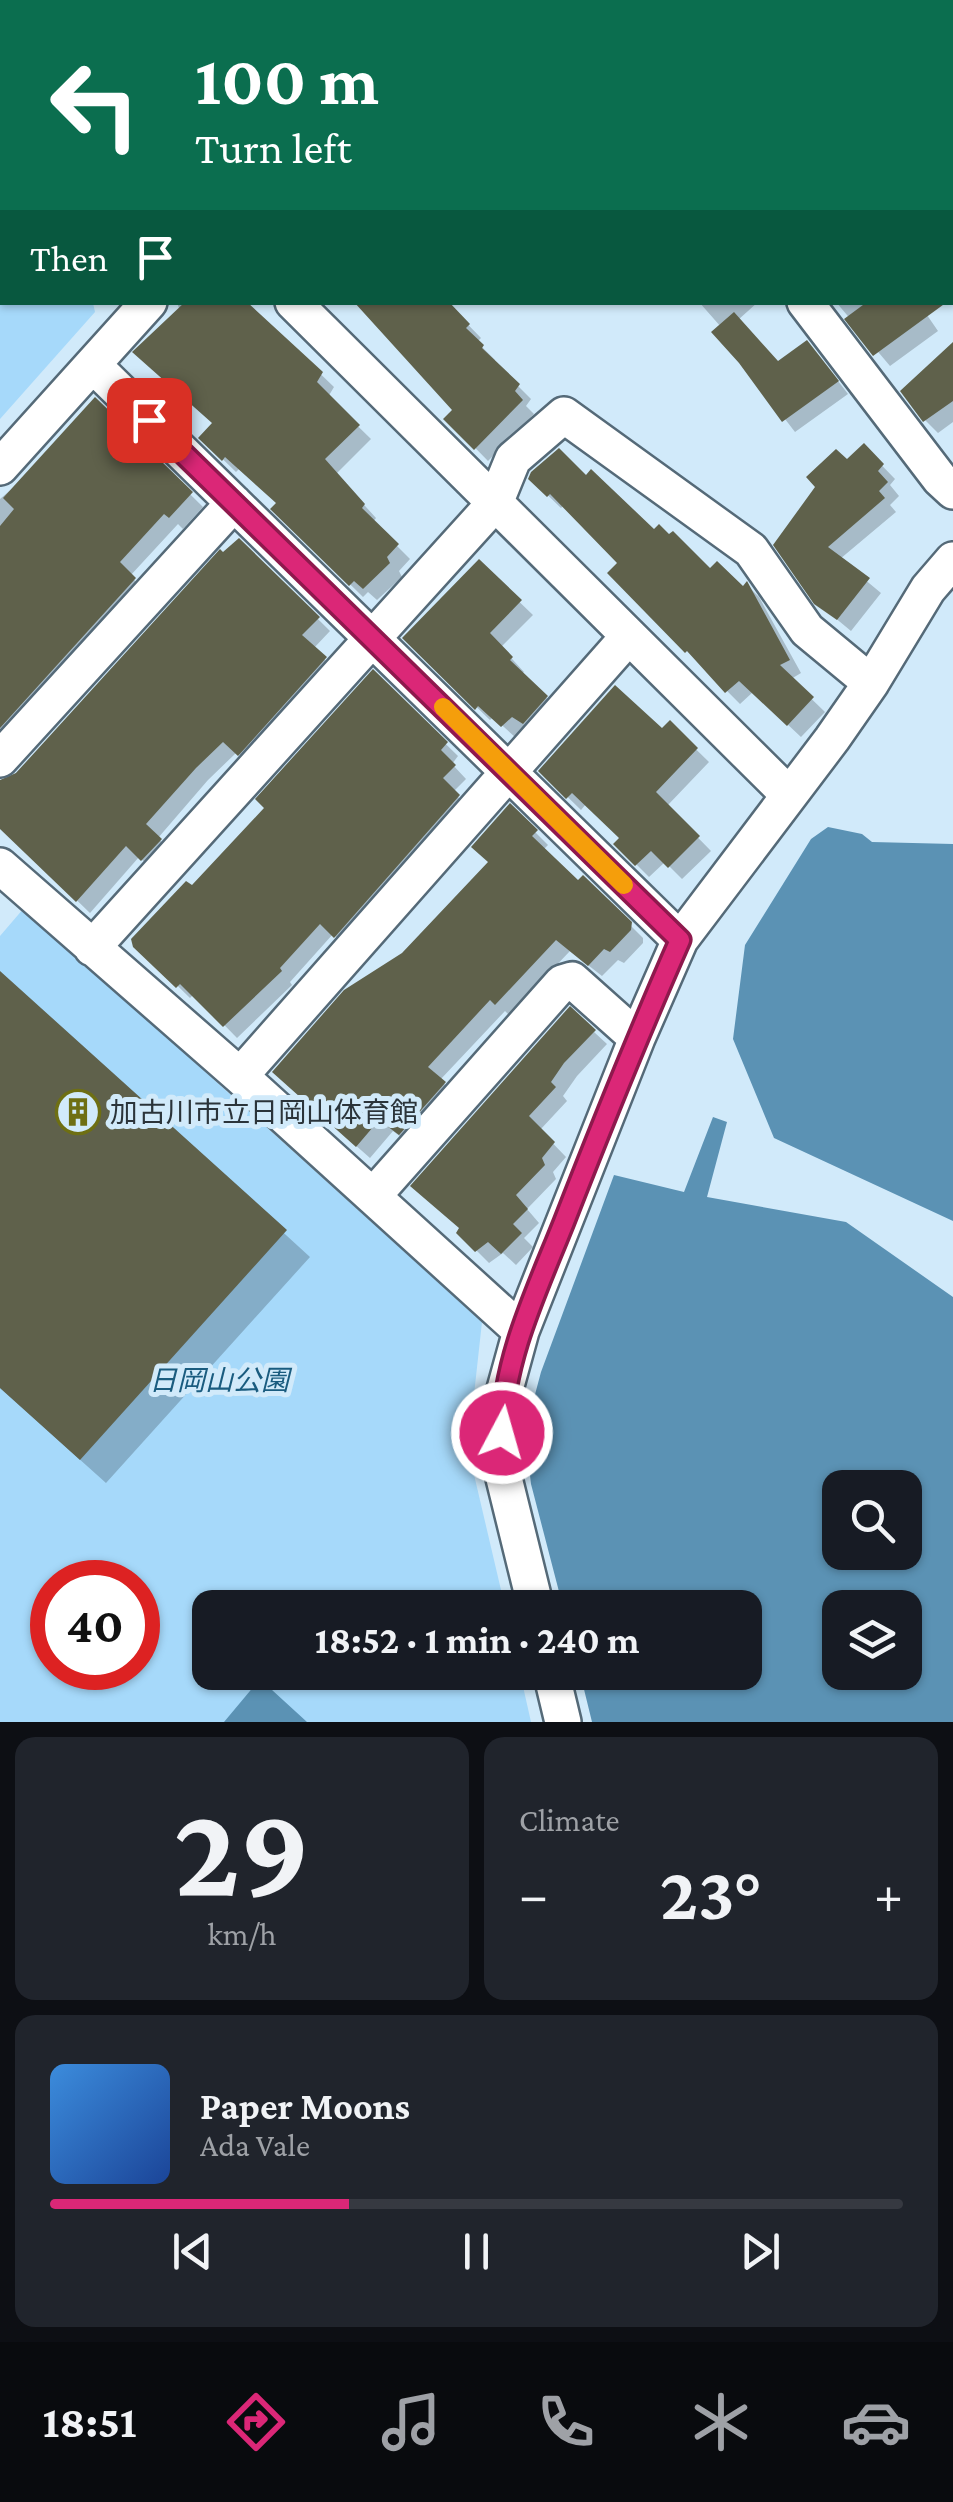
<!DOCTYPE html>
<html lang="en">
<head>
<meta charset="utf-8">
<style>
	:root { --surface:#171b24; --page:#20242c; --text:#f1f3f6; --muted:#9ea1a6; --line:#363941; --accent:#db2777 }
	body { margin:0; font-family:"Crimson Pro","Noto Sans JP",serif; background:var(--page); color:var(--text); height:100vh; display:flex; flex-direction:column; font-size:38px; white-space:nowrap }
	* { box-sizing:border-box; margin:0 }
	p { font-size:32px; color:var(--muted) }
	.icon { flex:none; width:55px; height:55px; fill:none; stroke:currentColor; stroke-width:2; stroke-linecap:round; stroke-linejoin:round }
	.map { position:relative; height:1722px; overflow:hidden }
	.sheet { display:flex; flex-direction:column; gap:15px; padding:15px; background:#0d0f14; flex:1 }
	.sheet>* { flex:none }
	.top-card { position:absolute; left:0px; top:0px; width:955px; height:305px; box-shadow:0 2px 8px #0004; background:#0b6e4f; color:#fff; overflow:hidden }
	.tools { position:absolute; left:822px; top:1470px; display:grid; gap:20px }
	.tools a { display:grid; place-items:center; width:100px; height:100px; border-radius:20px; background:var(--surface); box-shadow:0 2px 8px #0004; font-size:50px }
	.speed { position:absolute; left:30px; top:1560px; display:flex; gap:20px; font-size:50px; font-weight:700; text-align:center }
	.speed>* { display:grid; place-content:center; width:130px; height:130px; border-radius:50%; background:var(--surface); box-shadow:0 2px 8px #0004; line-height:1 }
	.speed .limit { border:15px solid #d22; background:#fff; color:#111 }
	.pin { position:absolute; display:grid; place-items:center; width:85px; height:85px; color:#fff; margin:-42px; border-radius:20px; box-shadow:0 5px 15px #0006 }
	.me { position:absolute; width:110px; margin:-55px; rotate:6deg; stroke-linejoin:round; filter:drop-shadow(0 0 8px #0008) }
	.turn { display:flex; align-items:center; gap:35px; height:210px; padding:0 30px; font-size:45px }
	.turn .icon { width:130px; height:130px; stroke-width:2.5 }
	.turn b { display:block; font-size:70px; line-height:85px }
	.then { display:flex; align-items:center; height:95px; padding:0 30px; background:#0003; gap:20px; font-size:38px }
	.big { font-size:75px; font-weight:700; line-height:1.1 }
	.sheet .card { flex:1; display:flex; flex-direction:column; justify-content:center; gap:15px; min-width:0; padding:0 35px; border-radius:20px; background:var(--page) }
	.sheet .dial { align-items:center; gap:0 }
	.dial b { font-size:130px; line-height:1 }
	.song { display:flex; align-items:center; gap:30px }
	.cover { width:120px; height:120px; border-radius:15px; background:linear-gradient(135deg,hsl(210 70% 55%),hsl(220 70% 35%)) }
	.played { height:10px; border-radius:5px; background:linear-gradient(90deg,var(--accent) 35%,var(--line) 35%) }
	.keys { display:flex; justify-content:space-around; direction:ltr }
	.heat { display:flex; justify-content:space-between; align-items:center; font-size:55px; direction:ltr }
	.sheet .tiles { flex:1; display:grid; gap:15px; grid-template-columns:1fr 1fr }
	.card:last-child { grid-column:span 2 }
	.trip { position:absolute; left:192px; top:1590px; width:570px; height:100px; border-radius:20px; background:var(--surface); box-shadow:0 2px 8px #0004; font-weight:700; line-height:100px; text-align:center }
	.dock { display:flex; height:160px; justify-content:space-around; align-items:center; background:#090b0e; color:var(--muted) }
	.dock .icon { width:70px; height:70px }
	.dock .active { color:var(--accent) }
	.dock b { font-size:45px; color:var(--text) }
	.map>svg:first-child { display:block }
	.green { fill:#a6d9fa; fill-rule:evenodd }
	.water { fill:#5b92b4; fill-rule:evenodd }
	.shadow { fill:#0003 }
	.building { fill:#5f614b }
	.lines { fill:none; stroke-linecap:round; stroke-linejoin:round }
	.minor-casing { stroke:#556a78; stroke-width:40 }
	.path { stroke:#7f909b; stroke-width:6; stroke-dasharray:5 8; stroke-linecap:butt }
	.minor { stroke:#fff; stroke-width:35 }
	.route-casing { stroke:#8e194d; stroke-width:25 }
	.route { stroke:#db2777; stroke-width:18 }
	.slow { stroke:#f59e0b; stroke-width:18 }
	.labels { text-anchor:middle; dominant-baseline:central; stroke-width:10; stroke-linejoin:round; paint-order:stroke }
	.poi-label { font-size:28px; fill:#2b343a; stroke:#d1eafa; text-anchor:start }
	.park-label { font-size:28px; font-style:italic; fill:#1a5c7f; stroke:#d1eafa }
</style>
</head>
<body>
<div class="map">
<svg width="953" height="1722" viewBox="0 0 953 1722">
	<rect width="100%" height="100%" fill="#d1eafa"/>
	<path class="green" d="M0 171 2 302 93 303 95 312 0 419Z
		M24 908 482 1322 468 1449 505 1607 210 1608V1672L520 1673 531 1722H0V936ZM52 1582H138V1668H52Z"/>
	<path class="water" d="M828 827 862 834 872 842 953 844V1221L774 1138 733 1039 745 945 811 839Z
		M713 1117 727 1122 707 1197 846 1222 953 1297V1722H592L580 1673 745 1672V1608L563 1607 531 1484 525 1432 541 1372 614 1175 684 1192ZM840 1488H905V1552H840ZM840 1608H905V1672H840Z
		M260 1679 307 1722H224Z"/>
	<path class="shadow" d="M28 0H141L143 2H30Z
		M177 302H246L334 387 328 397 371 439 336 474 376 518 373 522 410 559 399 571 402 577 377 600 368 592 363 597 274 509 279 504 240 468 236 472 201 438 215 424Z
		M446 302 481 338 477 342 495 360 494 362 531 399 526 406 534 414 488 461 447 419 456 410Z
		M699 302H758L738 320 778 364 818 355 848 394 795 432 741 362 721 327Z
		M836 302H918L938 331 890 366Z
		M953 354V422L938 433 925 420Z
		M95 400 203 507 183 529 178 524 130 576 147 592 0 753V499L21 481Z
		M864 447 895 479 890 485 899 496 890 505 896 512 840 559 881 593 851 631 816 602 776 545 846 462Z
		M586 478 710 572 743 590 747 585 759 597 801 673 791 679 825 712 801 737 753 692 740 704 610 573 621 563 564 505 561 508 531 479Z
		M239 541 330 631 313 649 337 671 251 766 237 752 208 780 158 838 173 853 155 872 139 857 90 913 0 826V782L8 781Z
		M479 563 533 615 501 647 524 672 521 674 559 710 516 738 493 717 490 720 405 638Z
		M373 673 458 756 452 764 466 779 453 792 470 809 347 948 333 934 290 982 292 985 237 1038 194 994 190 998 136 945 267 808Z
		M670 724 709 762 667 806 711 851 682 879 665 862 649 877 616 844 622 838 586 804 581 810 541 771 662 732Z
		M510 807 548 845 543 850 578 883 583 878 643 938V943L624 963 618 960 602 976 570 951 509 1015 505 1011 440 1080 457 1096 413 1146 393 1131 370 1158 287 1085 491 863Z
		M11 984 310 1257 106 1483 0 1388V997Z
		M594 1032 607 1044 577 1076 563 1096 567 1101 540 1130 566 1157 553 1172 556 1179 527 1209 539 1223 524 1238 533 1247 516 1265 503 1253 489 1263 459 1233 462 1229 426 1198Z"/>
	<path class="building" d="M185 302H247L323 372 317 382 360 425 325 459 365 504 362 508 399 544 387 557 390 563 363 589 354 581 349 586 270 509 276 503 225 457 222 461 198 438 212 423 132 352Z
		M354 302H449L470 324 466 328 484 345 482 348 520 384 515 391 523 400 474 450 443 419 452 410Z
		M867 302H947L873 356 844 319Z
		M734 312 778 361 807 340 839 381 782 422 739 363 711 332Z
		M953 342V401L923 422 900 391Z
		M95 397 193 492 169 518 164 514 120 562 136 578 0 728V526L14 509 3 498Z
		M864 443 884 464 878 471 888 482 879 491 885 498 828 547 870 578 837 620 814 604 773 545 815 487 806 477 836 449 847 459Z
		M559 448 586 475 591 469 654 529 659 524 669 534 673 531 710 568 717 561 743 586 747 581 790 660 780 665 814 697 787 726 739 681 725 693 687 651 685 653 607 573 617 563 550 494 547 497 528 479 531 472Z
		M239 538 320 617 302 635 327 657 238 756 223 742 196 768 146 824 162 839 141 861 126 846 76 902 0 829V780L16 773 220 549 223 552Z
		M479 559 522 600 490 633 513 657 510 660 548 696 523 724 512 717 501 727 478 706 475 710 402 638Z
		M373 669 448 742 441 750 456 765 443 778 460 795 334 938 320 924 280 968 282 971 223 1027 180 984 176 988 133 947 131 939 186 881 192 885 264 808 255 799Z
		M615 685 662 728 670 720 698 748 656 792 700 836 668 868 651 851 635 866 613 844 619 838 572 793 566 799 538 771Z
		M510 803 538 830 532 836 578 880 583 875 632 922 631 930 610 952 604 949 588 966 556 940 495 1005 490 1000 428 1067 446 1082 399 1135 379 1120 356 1147 272 1072 344 990 402 953 488 862 471 847Z
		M0 971 287 1230 80 1460 0 1388Z
		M570 1006 596 1030 564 1063 551 1082 556 1087 529 1116 555 1142 542 1158 545 1165 516 1195 528 1209 513 1224 522 1233 501 1254 488 1242 475 1252 456 1233 459 1228 410 1186Z"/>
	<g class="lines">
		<defs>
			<path id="minor" d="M527 0 529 2
				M0 3 2 6
				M293 302 789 795
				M805 302 940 479 953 491
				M93 365 680 940
				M0 467 149 302
				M0 759 234 503
				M0 866 240 1076 521 1331
				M92 948 495 503 513 459 564 415 751 550 807 630 871 683
				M240 1076 629 636
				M373 1196 562 983 572 980 637 1038
				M536 1608 501 1466 502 1400 521 1331 637 1038 680 940 832 739 871 683 928 589 953 560
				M551 1672 563 1722"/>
		</defs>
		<use href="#minor" class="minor-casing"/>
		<path class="path" d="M844 2 846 0"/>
		<use href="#minor" class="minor"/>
	</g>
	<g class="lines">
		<defs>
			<path id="route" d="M149 420 680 940C639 1033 601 1127 564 1222 537 1290 503 1359 502 1433"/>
		</defs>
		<use href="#route" class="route-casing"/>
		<use href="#route" class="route"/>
		<path class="slow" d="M443 707 624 885"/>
	</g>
	<defs>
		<symbol id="building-ring" viewBox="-11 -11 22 22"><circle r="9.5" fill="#d1eafa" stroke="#6e6f13" stroke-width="1.5"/><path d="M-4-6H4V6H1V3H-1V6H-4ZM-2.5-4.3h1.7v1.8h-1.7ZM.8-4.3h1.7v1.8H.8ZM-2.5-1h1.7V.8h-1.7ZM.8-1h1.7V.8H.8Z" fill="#6e6f13"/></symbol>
	</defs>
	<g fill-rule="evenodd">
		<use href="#building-ring" x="53" y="1087" width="50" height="50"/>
	</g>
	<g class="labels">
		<g class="poi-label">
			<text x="110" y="1112">加古川市立日岡山体育館</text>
		</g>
		<g class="park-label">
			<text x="219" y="1380">日岡山公園</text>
		</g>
	</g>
</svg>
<div class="tools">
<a><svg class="icon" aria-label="search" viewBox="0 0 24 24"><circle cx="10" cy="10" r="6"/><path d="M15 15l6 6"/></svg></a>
<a><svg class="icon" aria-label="layers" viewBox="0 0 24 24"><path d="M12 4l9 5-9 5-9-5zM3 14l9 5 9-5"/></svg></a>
</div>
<div class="speed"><div class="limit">40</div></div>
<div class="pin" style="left:149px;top:420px;background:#d93025"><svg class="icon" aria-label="arrive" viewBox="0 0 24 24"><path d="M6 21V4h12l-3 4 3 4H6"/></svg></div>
<svg class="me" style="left:502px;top:1433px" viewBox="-20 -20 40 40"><circle r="17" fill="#db2777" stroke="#fff" stroke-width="3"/><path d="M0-11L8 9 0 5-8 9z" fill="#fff"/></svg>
<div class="trip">18:52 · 1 min · 240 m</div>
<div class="top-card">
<div class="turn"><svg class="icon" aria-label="left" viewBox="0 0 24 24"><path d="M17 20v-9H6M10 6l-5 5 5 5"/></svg><div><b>100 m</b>Turn left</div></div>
<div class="then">Then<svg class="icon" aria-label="arrive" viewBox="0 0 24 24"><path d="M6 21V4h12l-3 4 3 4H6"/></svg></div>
</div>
</div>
<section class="sheet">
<div class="tiles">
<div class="card dial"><b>29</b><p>km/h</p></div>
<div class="card"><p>Climate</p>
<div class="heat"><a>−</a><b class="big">23°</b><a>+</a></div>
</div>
<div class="card">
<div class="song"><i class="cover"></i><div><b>Paper Moons</b><p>Ada Vale</p></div></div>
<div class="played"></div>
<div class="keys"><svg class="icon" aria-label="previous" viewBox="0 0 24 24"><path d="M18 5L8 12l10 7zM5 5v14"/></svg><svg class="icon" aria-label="pause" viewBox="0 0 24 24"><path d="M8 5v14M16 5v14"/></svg><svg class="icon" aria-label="next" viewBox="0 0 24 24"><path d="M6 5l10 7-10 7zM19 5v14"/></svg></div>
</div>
</div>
</section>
<nav class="dock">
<b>18:51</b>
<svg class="icon active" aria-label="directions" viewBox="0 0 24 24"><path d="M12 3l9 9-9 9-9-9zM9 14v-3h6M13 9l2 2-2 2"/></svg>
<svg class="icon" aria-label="music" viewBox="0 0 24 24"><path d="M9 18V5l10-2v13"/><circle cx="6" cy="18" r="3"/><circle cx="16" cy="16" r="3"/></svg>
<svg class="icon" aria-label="phone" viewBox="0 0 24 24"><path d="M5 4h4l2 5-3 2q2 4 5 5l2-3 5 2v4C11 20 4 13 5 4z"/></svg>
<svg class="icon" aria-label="climate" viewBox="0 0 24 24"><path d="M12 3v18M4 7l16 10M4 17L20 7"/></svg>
<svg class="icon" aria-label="car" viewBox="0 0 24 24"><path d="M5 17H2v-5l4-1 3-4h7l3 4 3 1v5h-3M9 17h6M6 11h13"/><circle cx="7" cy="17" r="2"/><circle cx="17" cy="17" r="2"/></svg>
</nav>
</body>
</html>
